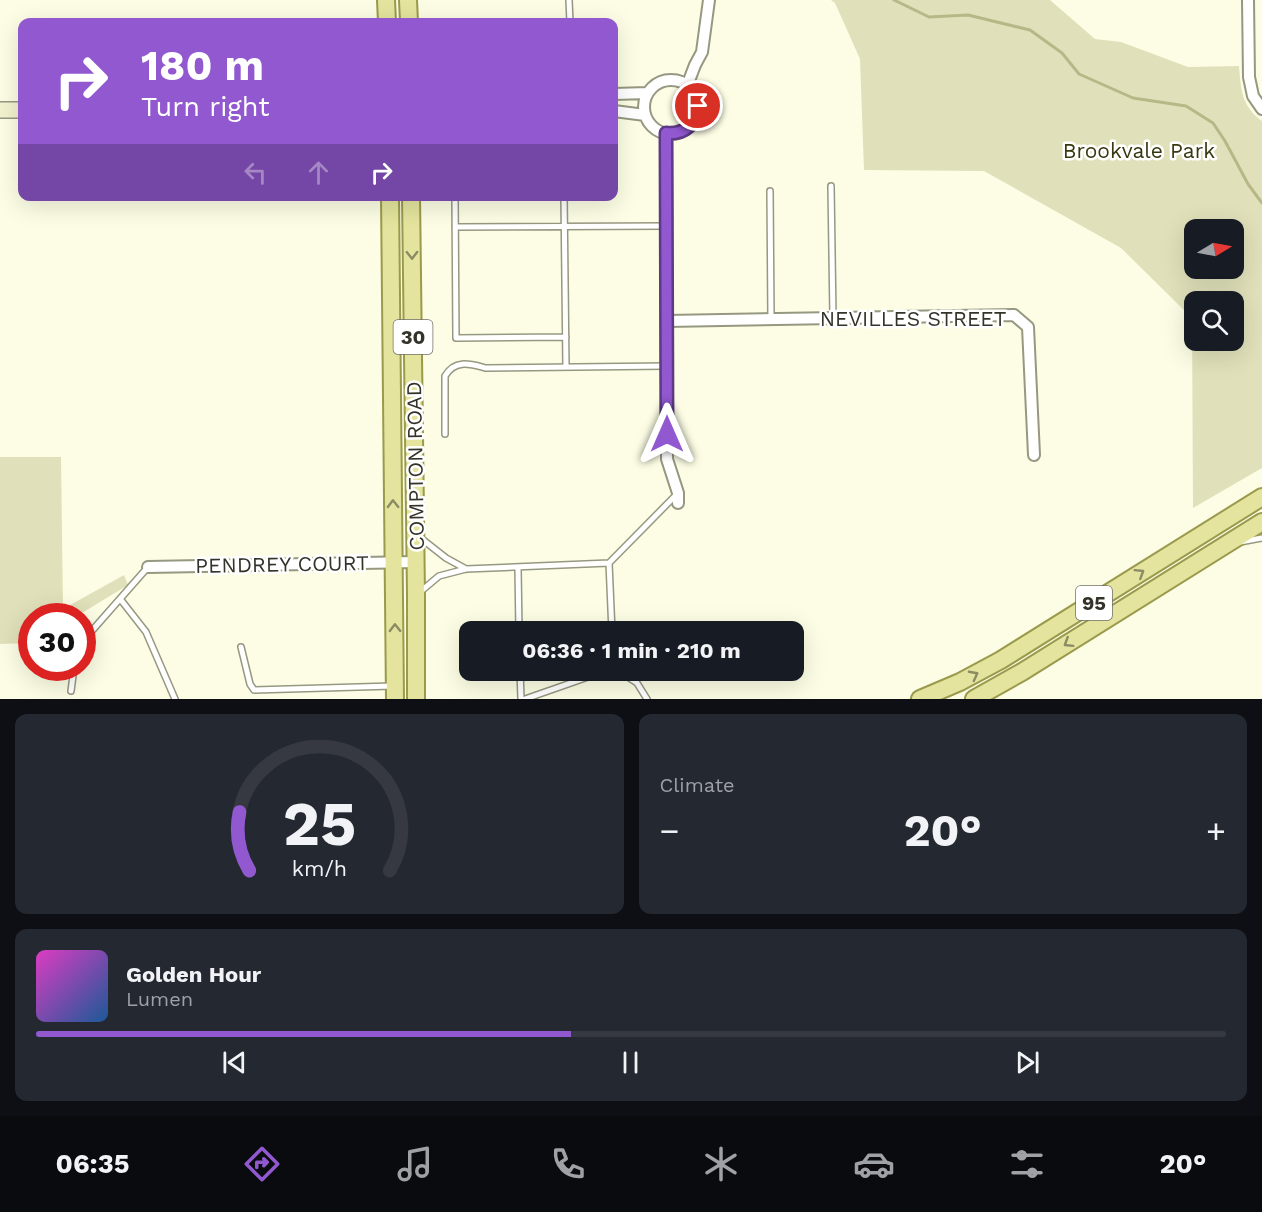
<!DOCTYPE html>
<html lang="en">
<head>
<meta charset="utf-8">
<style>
	:root { --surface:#171b24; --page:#242831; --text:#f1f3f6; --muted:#9ea1a6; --line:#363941; --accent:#9158cf }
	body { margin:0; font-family:"Work Sans",sans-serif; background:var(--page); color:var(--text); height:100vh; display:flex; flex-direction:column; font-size:22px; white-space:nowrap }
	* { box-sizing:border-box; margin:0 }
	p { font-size:20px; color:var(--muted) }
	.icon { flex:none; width:33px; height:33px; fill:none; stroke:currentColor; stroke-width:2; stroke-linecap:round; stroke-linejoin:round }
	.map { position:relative; height:699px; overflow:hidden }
	.sheet { display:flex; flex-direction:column; gap:15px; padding:15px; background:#0d0f14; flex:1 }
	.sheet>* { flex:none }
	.guide { position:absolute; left:18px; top:18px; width:600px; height:183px; border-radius:12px; box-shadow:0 6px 24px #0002; background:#9158cf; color:#fff; overflow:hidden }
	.needle { width:39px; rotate:80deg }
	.tools { position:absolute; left:1184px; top:219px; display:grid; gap:12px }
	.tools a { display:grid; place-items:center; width:60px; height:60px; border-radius:12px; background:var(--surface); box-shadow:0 6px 24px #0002; font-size:30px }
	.speed { position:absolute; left:18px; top:603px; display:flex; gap:12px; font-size:30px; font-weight:700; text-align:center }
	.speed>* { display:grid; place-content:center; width:78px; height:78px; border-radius:50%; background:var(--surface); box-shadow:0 6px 24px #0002; line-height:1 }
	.speed .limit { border:9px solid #d22; background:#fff; color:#111 }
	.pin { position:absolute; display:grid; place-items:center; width:51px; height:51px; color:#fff; margin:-26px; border:3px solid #fff; border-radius:50%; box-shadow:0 2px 6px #0007 }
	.me { position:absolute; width:66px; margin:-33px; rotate:0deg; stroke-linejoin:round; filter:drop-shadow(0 0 4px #0008) }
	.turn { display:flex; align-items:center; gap:21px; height:126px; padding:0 24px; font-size:27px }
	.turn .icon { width:78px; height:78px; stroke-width:2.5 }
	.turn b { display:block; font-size:42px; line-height:51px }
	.lanes { display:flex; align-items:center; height:57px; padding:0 24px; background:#0003; justify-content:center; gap:30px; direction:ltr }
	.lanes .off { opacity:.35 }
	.big { font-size:45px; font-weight:700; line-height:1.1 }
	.sheet .card { flex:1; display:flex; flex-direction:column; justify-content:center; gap:9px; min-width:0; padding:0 21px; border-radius:12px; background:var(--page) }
	.sheet .dial { align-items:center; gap:0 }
	.dial svg { height:156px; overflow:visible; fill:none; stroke:var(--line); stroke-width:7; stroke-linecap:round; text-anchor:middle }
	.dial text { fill:var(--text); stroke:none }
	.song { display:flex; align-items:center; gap:18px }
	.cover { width:72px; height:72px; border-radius:9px; background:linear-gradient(135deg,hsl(310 70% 55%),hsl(210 70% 35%)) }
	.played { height:6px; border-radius:3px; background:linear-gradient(90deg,var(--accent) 45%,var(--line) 45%) }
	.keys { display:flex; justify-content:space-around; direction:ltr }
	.heat { display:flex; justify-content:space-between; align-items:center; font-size:33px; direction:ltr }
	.sheet .tiles { flex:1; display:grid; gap:15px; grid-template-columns:1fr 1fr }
	.card:last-child { grid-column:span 2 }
	.trip { position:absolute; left:459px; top:621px; width:345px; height:60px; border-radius:12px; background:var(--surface); box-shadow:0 6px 24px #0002; font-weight:700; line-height:60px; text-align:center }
	.dock { display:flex; height:96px; justify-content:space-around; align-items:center; background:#090b0e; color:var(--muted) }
	.dock .icon { width:42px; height:42px }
	.dock .current { color:var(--accent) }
	.dock b { font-size:27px; color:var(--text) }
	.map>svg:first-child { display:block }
	.green { fill:#e0e1ba; fill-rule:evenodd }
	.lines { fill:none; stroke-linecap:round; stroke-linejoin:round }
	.stream { stroke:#b7b888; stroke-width:3 }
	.lane-casing { stroke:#979881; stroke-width:8 }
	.street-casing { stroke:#979881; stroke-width:14 }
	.secondary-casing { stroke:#979881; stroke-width:18 }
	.primary-casing { stroke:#9a9a4c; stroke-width:20 }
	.lane { stroke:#fff; stroke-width:5 }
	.street { stroke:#fff; stroke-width:10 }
	.secondary { stroke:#f2f2cf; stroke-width:15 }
	.primary { stroke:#e4e49e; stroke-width:16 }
	.oneway { stroke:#8c8c64 }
	.route-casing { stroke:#5e3987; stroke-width:15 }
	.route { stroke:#9158cf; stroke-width:10 }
	.labels { text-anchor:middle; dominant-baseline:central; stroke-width:5; stroke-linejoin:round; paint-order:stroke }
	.shield { fill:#fff; stroke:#70706a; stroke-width:1.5 }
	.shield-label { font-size:20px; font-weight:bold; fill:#33332a }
	.park-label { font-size:21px; fill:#373710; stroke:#fff }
	.street-label { font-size:21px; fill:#33332a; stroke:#fff }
</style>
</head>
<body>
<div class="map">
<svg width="1262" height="699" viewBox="0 0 1262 699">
	<rect width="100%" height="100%" fill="#fcfde4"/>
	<path class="green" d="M831 0H1050L1095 39 1121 42 1188 67 1239 66C1241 89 1241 106 1262 121V468L1193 508 1192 318 1121 248 984 171 864 170 860 59 835 3ZM1194 230H1233V268H1194ZM1194 302H1233V340H1194Z
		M0 457H61L63 609 124 575 128 585 77 616H32L31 643 0 644Z"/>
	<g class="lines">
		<path class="stream" d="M894 0 929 17 968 15 1030 30 1062 53 1079 74 1133 98 1186 106 1213 123 1225 141 1248 184 1262 203"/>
		<defs>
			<path id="lane" d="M569 0 570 22
				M831 186 833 318
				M770 191 771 319
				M455 196 456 338 566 337
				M564 196 566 367
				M455 227 666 226
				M445 434V376C455 359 470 364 486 368L667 366
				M418 536 446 558 466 569
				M1240 542 1262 538
				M609 563 677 494
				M518 568 519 632
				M420 592 439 576 466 569 609 563 612 632
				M121 600 146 632 175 699
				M82 642 148 567
				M241 647 250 684 254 690 393 686
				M520 670 521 699
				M617 670 637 683 647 699
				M71 691 74 668
				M525 699 608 670"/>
			<path id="street" d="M1248 0 1249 77 1253 96 1262 109
				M644 107a27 27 0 1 1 54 0a27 27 0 1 1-54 0Z
				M687 86 695 65 702 52 709 0
				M614 94 647 93
				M614 111 645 115
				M666 133 667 459 678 493V503
				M667 321 1014 315 1028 327 1034 455
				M148 567 416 562"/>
			<path id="secondary" d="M0 110H22"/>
			<path id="primary" d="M386 0 387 22
				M408 0 409 22
				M390 196 395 699
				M411 196 416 595V699
				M920 699 960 682 1001 660 1262 497
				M974 699 1022 672 1262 522"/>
		</defs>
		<use href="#lane" class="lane-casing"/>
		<use href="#street" class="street-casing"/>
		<use href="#secondary" class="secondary-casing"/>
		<use href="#primary" class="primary-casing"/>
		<use href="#lane" class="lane"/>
		<use href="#street" class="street"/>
		<use href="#secondary" class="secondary"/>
		<use href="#primary" class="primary"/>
	</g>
	<defs><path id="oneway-chevron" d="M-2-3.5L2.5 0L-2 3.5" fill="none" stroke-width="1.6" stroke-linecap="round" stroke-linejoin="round" transform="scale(1.5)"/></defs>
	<g class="oneway">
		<use href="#oneway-chevron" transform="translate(412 255) rotate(89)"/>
		<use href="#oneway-chevron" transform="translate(393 504) rotate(-91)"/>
		<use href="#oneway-chevron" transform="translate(1140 573) rotate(-32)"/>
		<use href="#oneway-chevron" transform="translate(395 628) rotate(-91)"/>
		<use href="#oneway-chevron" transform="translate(1068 643) rotate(148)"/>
		<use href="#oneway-chevron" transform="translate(974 675) rotate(-28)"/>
	</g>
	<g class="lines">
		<defs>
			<path id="route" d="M667 434 666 133C684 135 697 124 698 106"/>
		</defs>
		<use href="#route" class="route-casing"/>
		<use href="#route" class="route"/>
	</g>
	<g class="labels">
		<g class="shield">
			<rect x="393.5" y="320" width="39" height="34" rx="4.5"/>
			<rect x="1076" y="586" width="36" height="34" rx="4.5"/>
		</g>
		<g class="shield-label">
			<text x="413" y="337">30</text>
			<text x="1094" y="603">95</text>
		</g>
		<g class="park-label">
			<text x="1139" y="150">Brookvale Park</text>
		</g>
		<g class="street-label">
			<text x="913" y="318">NEVILLES STREET</text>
			<text transform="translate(415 466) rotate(-91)">COMPTON ROAD</text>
			<text transform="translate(282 564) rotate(-1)">PENDREY COURT</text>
		</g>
	</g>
</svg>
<div class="tools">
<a><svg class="needle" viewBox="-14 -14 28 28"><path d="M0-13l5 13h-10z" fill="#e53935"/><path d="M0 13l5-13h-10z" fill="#9ea1a6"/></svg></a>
<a><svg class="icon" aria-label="search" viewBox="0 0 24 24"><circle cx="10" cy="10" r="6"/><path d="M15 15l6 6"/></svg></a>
</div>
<div class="speed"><div class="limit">30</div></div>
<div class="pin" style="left:698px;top:106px;background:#d93025"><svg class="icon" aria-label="arrive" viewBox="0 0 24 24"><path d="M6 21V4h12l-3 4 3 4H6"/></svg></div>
<svg class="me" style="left:667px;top:434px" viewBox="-20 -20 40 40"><path d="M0-17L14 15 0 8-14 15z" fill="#9158cf" stroke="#fff" stroke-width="4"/></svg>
<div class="trip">06:36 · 1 min · 210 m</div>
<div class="guide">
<div class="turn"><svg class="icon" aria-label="right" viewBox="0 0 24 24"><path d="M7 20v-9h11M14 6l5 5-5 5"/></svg><div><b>180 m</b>Turn right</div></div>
<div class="lanes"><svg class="icon off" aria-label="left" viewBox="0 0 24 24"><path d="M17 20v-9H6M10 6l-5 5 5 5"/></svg><svg class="icon off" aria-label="ahead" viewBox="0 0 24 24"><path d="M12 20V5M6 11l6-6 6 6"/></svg><svg class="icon" aria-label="right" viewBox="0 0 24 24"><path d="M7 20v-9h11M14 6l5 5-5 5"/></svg></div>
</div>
</div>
<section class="sheet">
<div class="tiles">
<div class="card dial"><svg viewBox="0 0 100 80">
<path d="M14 69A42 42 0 1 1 86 69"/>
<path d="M14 69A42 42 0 0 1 9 39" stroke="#9158cf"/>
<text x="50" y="56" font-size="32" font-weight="700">25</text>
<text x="50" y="72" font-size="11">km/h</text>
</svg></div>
<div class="card"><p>Climate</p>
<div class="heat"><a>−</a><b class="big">20°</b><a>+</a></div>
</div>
<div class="card">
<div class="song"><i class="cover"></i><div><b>Golden Hour</b><p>Lumen</p></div></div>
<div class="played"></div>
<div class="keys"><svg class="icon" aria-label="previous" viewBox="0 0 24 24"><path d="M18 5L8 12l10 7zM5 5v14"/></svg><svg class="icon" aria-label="pause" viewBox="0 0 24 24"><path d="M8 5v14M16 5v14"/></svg><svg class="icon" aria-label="next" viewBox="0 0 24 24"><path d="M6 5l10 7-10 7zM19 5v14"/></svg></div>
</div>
</div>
</section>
<nav class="dock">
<b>06:35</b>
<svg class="icon current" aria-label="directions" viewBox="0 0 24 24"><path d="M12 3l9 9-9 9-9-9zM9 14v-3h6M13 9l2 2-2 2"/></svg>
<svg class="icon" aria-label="music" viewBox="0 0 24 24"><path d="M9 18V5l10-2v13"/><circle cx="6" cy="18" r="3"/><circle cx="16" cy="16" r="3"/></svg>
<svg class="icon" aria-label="phone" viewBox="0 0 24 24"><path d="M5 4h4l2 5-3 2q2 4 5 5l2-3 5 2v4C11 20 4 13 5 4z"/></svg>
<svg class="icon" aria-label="climate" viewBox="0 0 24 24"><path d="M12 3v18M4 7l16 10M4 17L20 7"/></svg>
<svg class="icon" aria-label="car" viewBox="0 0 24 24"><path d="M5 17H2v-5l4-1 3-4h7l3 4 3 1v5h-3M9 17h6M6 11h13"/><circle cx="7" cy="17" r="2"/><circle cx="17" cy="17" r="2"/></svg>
<svg class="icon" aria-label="filters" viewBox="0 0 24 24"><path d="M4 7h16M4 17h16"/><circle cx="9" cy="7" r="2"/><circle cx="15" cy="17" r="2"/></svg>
<b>20°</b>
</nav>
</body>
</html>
